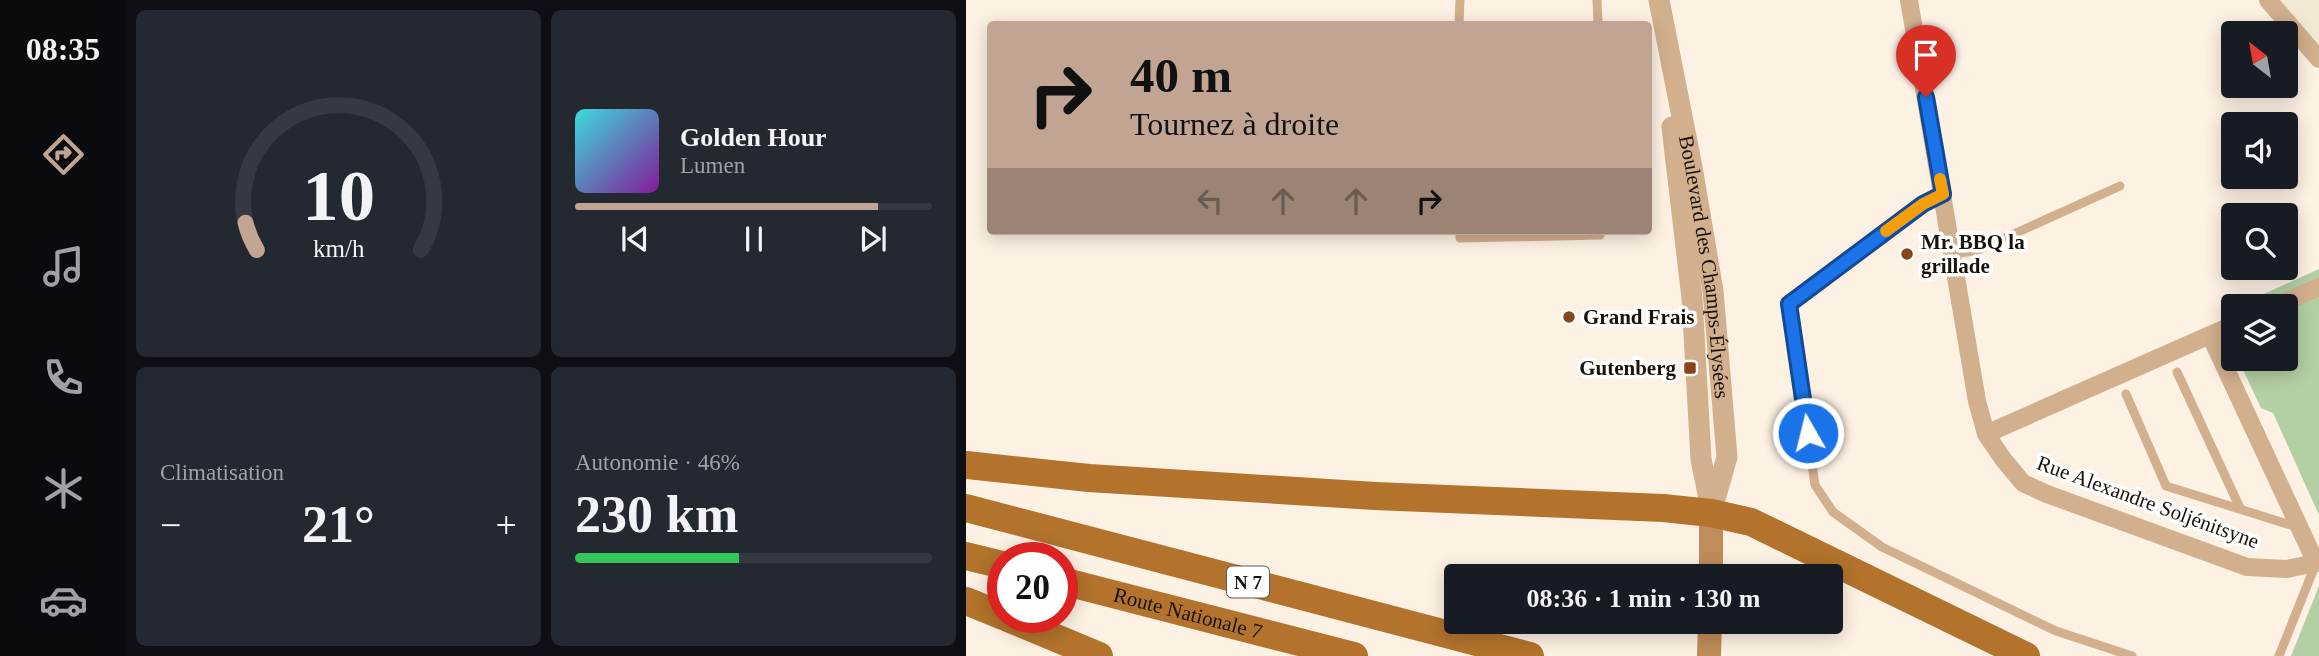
<!DOCTYPE html>
<html lang="fr">
<head>
<meta charset="utf-8">
<style>
	:root { --surface:#171b24; --page:#242831; --text:#f1f3f6; --muted:#9ea1a6; --line:#363941; --accent:#c2a493 }
	body { margin:0; font-family:Georgia,serif; background:var(--page); color:var(--text); height:100vh; display:flex; flex-direction:column; font-size:26px; white-space:nowrap }
	* { box-sizing:border-box; margin:0 }
	p { font-size:23px; color:var(--muted) }
	.icon { flex:none; width:38px; height:38px; fill:none; stroke:currentColor; stroke-width:2; stroke-linecap:round; stroke-linejoin:round }
	.map { position:relative; flex:1; overflow:hidden }
	.sheet { display:flex; flex-direction:column; gap:10px; padding:10px; background:#0d0f14; width:840px }
	.sheet>* { flex:none }
	.top-card { position:absolute; left:21px; top:21px; width:665px; height:214px; border-radius:7px; box-shadow:0 4px 18px #0003; background:#c2a493; color:#111; overflow:hidden }
	.needle { width:46px; rotate:329deg }
	.controls { position:absolute; left:1255px; top:21px; display:grid; gap:14px }
	.controls a { display:grid; place-items:center; width:77px; height:77px; border-radius:7px; background:var(--surface); box-shadow:0 4px 18px #0003; font-size:35px }
	.speed { position:absolute; left:21px; top:542px; display:flex; gap:14px; font-size:35px; font-weight:700; text-align:center }
	.speed>* { display:grid; place-content:center; width:91px; height:91px; border-radius:50%; background:var(--surface); box-shadow:0 4px 18px #0003; line-height:1 }
	.speed .limit { border:10px solid #d22; background:#fff; color:#111 }
	.pin { position:absolute; display:grid; place-items:center; width:60px; height:60px; color:#fff; margin:-72px -30px; border-radius:50% 50% 50% 0; rotate:-45deg; box-shadow:0 0 7px #0007 }
	.pin .icon { rotate:45deg }
	.me { position:absolute; width:77px; margin:-38px; rotate:352deg; stroke-linejoin:round; filter:drop-shadow(0 0 5px #0008) }
	.turn { display:flex; align-items:center; gap:24px; height:147px; padding:0 28px; font-size:32px }
	.turn .icon { width:91px; height:91px; stroke-width:2.5 }
	.turn b { display:block; font-size:49px; line-height:60px }
	.lanes { display:flex; align-items:center; height:66px; padding:0 28px; background:#0003; justify-content:center; gap:35px; direction:ltr }
	.lanes .off { opacity:.35 }
	.big { font-size:52px; font-weight:800; line-height:1.1 }
	.sheet .card { flex:1; display:flex; flex-direction:column; justify-content:center; gap:10px; min-width:0; padding:0 24px; border-radius:10px; background:var(--page) }
	.sheet .dial { align-items:center; gap:0 }
	.dial svg { height:182px; overflow:visible; fill:none; stroke:var(--line); stroke-width:7; stroke-linecap:round; text-anchor:middle }
	.dial text { fill:var(--text); stroke:none }
	.song { display:flex; align-items:center; gap:21px }
	.cover { width:84px; height:84px; border-radius:10px; background:linear-gradient(135deg,hsl(180 70% 55%),hsl(290 70% 35%)) }
	.played { height:7px; border-radius:4px; background:linear-gradient(90deg,var(--accent) 85%,var(--line) 85%) }
	.keys { display:flex; justify-content:space-around; direction:ltr }
	.heat { display:flex; justify-content:space-between; align-items:center; font-size:38px; direction:ltr }
	.charge { height:10px; border-radius:5px; background:linear-gradient(90deg,#34c759 46%,var(--line) 0) }
	.sheet .tiles { flex:1; display:grid; gap:10px; grid-template-columns:repeat(2,1fr) }
	.trip { position:absolute; left:478px; top:564px; width:399px; height:70px; border-radius:7px; background:var(--surface); box-shadow:0 4px 18px #0003; font-weight:800; line-height:70px; text-align:center }
	main { display:flex; flex:1; min-height:0 }
	.dock { display:flex; flex-direction:column; width:126px; justify-content:space-around; align-items:center; background:#090b0e; color:var(--muted) }
	.dock .icon { width:49px; height:49px }
	.dock .active { color:var(--accent) }
	.dock b { font-size:32px; color:var(--text) }
	.map>svg:first-child { display:block }
	.education { fill:#f2e8d3 }
	.green { fill:#b3cfa3 }
	.lines { fill:none; stroke-linecap:round; stroke-linejoin:round }
	.service { stroke:#d2af8d; stroke-width:9 }
	.minor { stroke:#d2af8d; stroke-width:18 }
	.tertiary { stroke:#d2af8d; stroke-width:21 }
	.secondary { stroke:#c08c59; stroke-width:24 }
	.primary { stroke:#b3732c; stroke-width:28 }
	.route-casing { stroke:#114b97; stroke-width:18 }
	.route { stroke:#1a73e8; stroke-width:12 }
	.slow { stroke:#f59e0b; stroke-width:12 }
	.poi-dot { fill:#89441a; stroke:#fff; stroke-width:2.5 }
	.labels { text-anchor:middle; dominant-baseline:central; stroke-width:7; stroke-linejoin:round; paint-order:stroke }
	.shield { fill:#fff; stroke:#5e5954; stroke-width:2 }
	.shield-label { font-size:19px; font-weight:bold; fill:#19120b }
	.poi-label { font-size:21px; font-weight:bold; fill:#19120b; stroke:#fff; text-anchor:start }
	.street-label { font-size:21px; fill:#19120b; stroke:#fff }
</style>
</head>
<body>
<main>
<nav class="dock">
<b>08:35</b>
<svg class="icon active" aria-label="directions" viewBox="0 0 24 24"><path d="M12 3l9 9-9 9-9-9zM9 14v-3h6M13 9l2 2-2 2"/></svg>
<svg class="icon" aria-label="music" viewBox="0 0 24 24"><path d="M9 18V5l10-2v13"/><circle cx="6" cy="18" r="3"/><circle cx="16" cy="16" r="3"/></svg>
<svg class="icon" aria-label="phone" viewBox="0 0 24 24"><path d="M5 4h4l2 5-3 2q2 4 5 5l2-3 5 2v4C11 20 4 13 5 4z"/></svg>
<svg class="icon" aria-label="climate" viewBox="0 0 24 24"><path d="M12 3v18M4 7l16 10M4 17L20 7"/></svg>
<svg class="icon" aria-label="car" viewBox="0 0 24 24"><path d="M5 17H2v-5l4-1 3-4h7l3 4 3 1v5h-3M9 17h6M6 11h13"/><circle cx="7" cy="17" r="2"/><circle cx="17" cy="17" r="2"/></svg>
</nav>
<section class="sheet">
<div class="tiles">
<div class="card dial"><svg viewBox="0 0 100 80">
<path d="M14 69A42 42 0 1 1 86 69"/>
<path d="M14 69A42 42 0 0 1 9 57" stroke="#c2a493"/>
<text x="50" y="56" font-size="32" font-weight="700">10</text>
<text x="50" y="72" font-size="11">km/h</text>
</svg></div>
<div class="card">
<div class="song"><i class="cover"></i><div><b>Golden Hour</b><p>Lumen</p></div></div>
<div class="played"></div>
<div class="keys"><svg class="icon" aria-label="previous" viewBox="0 0 24 24"><path d="M18 5L8 12l10 7zM5 5v14"/></svg><svg class="icon" aria-label="pause" viewBox="0 0 24 24"><path d="M8 5v14M16 5v14"/></svg><svg class="icon" aria-label="next" viewBox="0 0 24 24"><path d="M6 5l10 7-10 7zM19 5v14"/></svg></div>
</div>
<div class="card"><p>Climatisation</p>
<div class="heat"><a>−</a><b class="big">21°</b><a>+</a></div>
</div>
<div class="card"><p>Autonomie · 46%</p><b class="big">230 km</b><div class="charge"></div></div>
</div>
</section>
<div class="map">
<svg width="1353" height="656" viewBox="0 0 1353 656">
	<rect width="100%" height="100%" fill="#fdf1e3"/>
	<path class="education" d="M1302 0H1353V59Z"/>
	<path class="green" d="M1353 269V515L1307 413 1295 408 1272 359H1320V306H1271Z
		M1353 586V656H1325Z"/>
	<g class="lines">
		<path class="service" d="M631 0 632 24
			M493 24 494 0
			M494 231V238L634 235V231
			M985 254 1010 251 1154 186
			M823 304 849 485 867 512 916 547 1090 631 1166 656
			M1211 372 1274 508
			M1160 394 1200 486 1334 528
			M1313 656 1350 563"/>
		<path class="minor" d="M943 0 1011 401 1020 434 1037 459 1057 483 1081 494 1281 567 1321 569 1353 562
			M1302 0 1353 59
			M823 304 957 204 977 194
			M1310 306 1353 287
			M1244 335 1267 325
			M1020 434 1244 335 1350 563"/>
		<g class="tertiary">
			<path id="s1" d="M693 0 726 167 747 291 761 457 745 513"/>
			<path d="M706 127 726 298 735 459 745 509"/>
		</g>
		<path class="secondary" d="M745 513V576
			M743 656 744 621"/>
		<g class="primary">
			<path d="M0 465 123 478 409 496 697 508 745 513 785 522 1060 656"/>
			<path d="M0 508 564 656"/>
			<path d="M0 556 37 565"/>
			<path id="s2" d="M96 581 388 656"/>
			<path d="M0 601 37 616"/>
			<path d="M42 618 133 656"/>
		</g>
	</g>
	<g class="lines">
		<defs>
			<path id="route" d="M842 433 823 304 957 204 977 194 960 97"/>
		</defs>
		<use href="#route" class="route-casing"/>
		<use href="#route" class="route"/>
		<path class="slow" d="M920 231 957 204 977 194 974 179"/>
	</g>
	<g class="poi-dot">
		<circle cx="941" cy="254" r="7"/>
		<circle cx="603" cy="317" r="7"/>
		<rect x="717" y="361" width="14" height="14" rx="3.5"/>
	</g>
	<g class="labels">
		<rect class="shield" x="261" y="566.5" width="42" height="31" rx="5"/>
		<g class="shield-label">
			<text x="282" y="582">N 7</text>
		</g>
		<g class="poi-label">
			<text x="955" y="242">Mr. BBQ la<tspan x="955" dy="24">grillade</tspan></text>
			<text x="617" y="317">Grand Frais</text>
			<text x="710" y="368" text-anchor="end">Gutenberg</text>
		</g>
		<g class="street-label">
			<text stroke="none"><textPath href="#s1" startOffset="271">Boulevard des Champs-Élysées</textPath></text>
			<text transform="translate(1182 502) rotate(20)">Rue Alexandre Soljénitsyne</text>
			<text stroke="none"><textPath href="#s2" startOffset="130">Route Nationale 7</textPath></text>
		</g>
	</g>
</svg>
<div class="controls">
<a><svg class="needle" viewBox="-14 -14 28 28"><path d="M0-13l5 13h-10z" fill="#e53935"/><path d="M0 13l5-13h-10z" fill="#9ea1a6"/></svg></a>
<a><svg class="icon" aria-label="sound" viewBox="0 0 24 24"><path d="M4 9h4l5-4v14l-5-4H4zM17 9q2 3 0 6"/></svg></a>
<a><svg class="icon" aria-label="search" viewBox="0 0 24 24"><circle cx="10" cy="10" r="6"/><path d="M15 15l6 6"/></svg></a>
<a><svg class="icon" aria-label="layers" viewBox="0 0 24 24"><path d="M12 4l9 5-9 5-9-5zM3 14l9 5 9-5"/></svg></a>
</div>
<div class="speed"><div class="limit">20</div></div>
<div class="pin" style="left:960px;top:97px;background:#d93025"><svg class="icon" aria-label="arrive" viewBox="0 0 24 24"><path d="M6 21V4h12l-3 4 3 4H6"/></svg></div>
<svg class="me" style="left:842px;top:433px" viewBox="-20 -20 40 40"><circle r="17" fill="#1a73e8" stroke="#fff" stroke-width="3"/><path d="M0-11L8 9 0 5-8 9z" fill="#fff"/></svg>
<div class="trip">08:36 · 1 min · 130 m</div>
<div class="top-card">
<div class="turn"><svg class="icon" aria-label="right" viewBox="0 0 24 24"><path d="M7 20v-9h11M14 6l5 5-5 5"/></svg><div><b>40 m</b>Tournez à droite</div></div>
<div class="lanes"><svg class="icon off" aria-label="left" viewBox="0 0 24 24"><path d="M17 20v-9H6M10 6l-5 5 5 5"/></svg><svg class="icon off" aria-label="ahead" viewBox="0 0 24 24"><path d="M12 20V5M6 11l6-6 6 6"/></svg><svg class="icon off" aria-label="ahead" viewBox="0 0 24 24"><path d="M12 20V5M6 11l6-6 6 6"/></svg><svg class="icon" aria-label="right" viewBox="0 0 24 24"><path d="M7 20v-9h11M14 6l5 5-5 5"/></svg></div>
</div>
</div>
</main>
</body>
</html>
